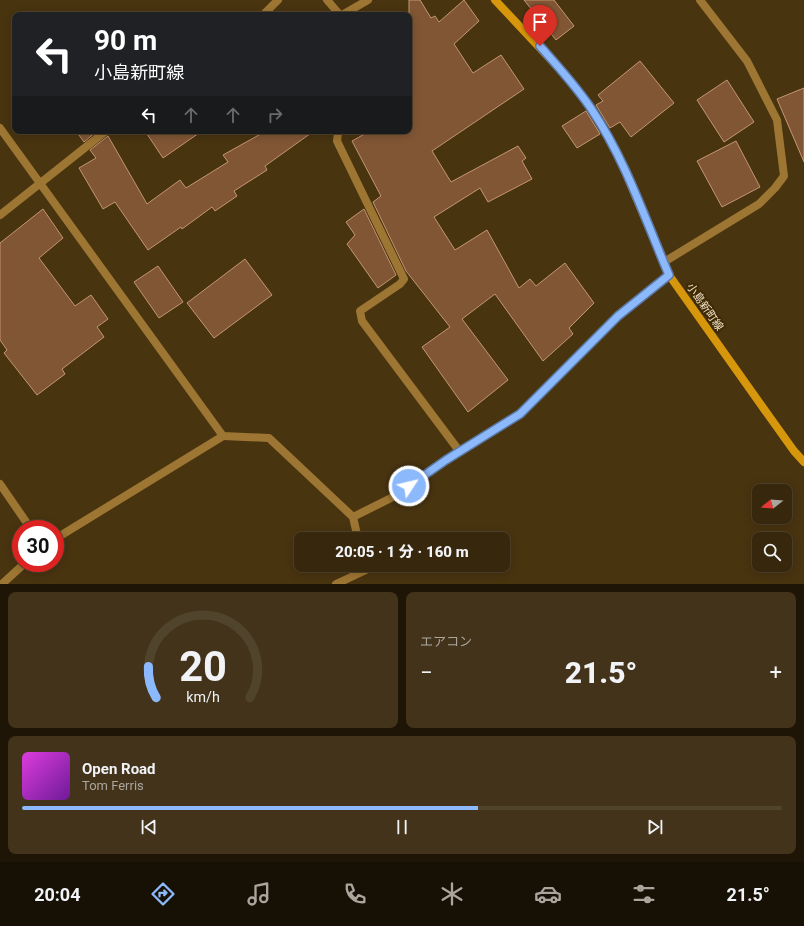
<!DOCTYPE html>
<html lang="ja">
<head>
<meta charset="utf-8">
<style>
	:root { --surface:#37270c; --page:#42331a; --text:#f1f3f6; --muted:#aaa59d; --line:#51442d; --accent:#8cb9fc }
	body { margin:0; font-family:Roboto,"Noto Sans JP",sans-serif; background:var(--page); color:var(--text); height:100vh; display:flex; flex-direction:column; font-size:15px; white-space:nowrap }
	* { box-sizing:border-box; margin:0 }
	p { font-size:13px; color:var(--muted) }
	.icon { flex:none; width:22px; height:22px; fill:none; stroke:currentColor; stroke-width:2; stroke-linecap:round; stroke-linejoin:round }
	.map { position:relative; height:584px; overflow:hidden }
	.side { display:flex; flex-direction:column; gap:8px; padding:8px; background:#1e1507; flex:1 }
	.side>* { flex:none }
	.banner { position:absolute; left:12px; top:12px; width:400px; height:122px; border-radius:8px; box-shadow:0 2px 10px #0003,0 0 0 1px var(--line); background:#202124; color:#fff; overflow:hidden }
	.needle { width:26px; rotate:253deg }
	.buttons { position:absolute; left:752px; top:484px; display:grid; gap:8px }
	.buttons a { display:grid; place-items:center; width:40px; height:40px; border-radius:8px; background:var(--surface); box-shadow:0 2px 10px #0003,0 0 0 1px var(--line); font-size:20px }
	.speed { position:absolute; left:12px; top:520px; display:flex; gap:8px; font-size:20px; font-weight:700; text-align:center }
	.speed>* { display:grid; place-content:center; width:52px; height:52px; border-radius:50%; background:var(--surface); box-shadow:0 2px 10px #0003,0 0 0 1px var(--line); line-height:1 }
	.speed .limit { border:6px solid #d22; background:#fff; color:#111 }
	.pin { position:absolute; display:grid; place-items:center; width:34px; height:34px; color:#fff; margin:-41px -17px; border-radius:50% 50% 50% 0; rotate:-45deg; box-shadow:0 0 4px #0007 }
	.pin .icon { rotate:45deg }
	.me { position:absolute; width:44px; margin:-22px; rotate:55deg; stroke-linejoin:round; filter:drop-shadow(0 0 3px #0008) }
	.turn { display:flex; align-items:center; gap:14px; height:84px; padding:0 16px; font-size:18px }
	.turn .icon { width:52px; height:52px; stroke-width:2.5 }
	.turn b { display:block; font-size:28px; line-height:34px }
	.lanes { display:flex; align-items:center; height:38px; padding:0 16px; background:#0003; justify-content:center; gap:20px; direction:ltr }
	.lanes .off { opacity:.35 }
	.big { font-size:30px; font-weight:800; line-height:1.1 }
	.side .widget { flex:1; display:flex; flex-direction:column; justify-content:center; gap:6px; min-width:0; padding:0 14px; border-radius:8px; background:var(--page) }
	.side .dial { align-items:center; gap:0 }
	.dial svg { height:104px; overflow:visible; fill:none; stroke:var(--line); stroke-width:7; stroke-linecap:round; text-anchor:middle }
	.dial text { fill:var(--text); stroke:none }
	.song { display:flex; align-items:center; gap:12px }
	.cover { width:48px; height:48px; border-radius:6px; background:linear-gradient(135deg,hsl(300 70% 55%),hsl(280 70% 35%)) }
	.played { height:4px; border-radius:2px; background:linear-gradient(90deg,var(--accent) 60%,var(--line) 60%) }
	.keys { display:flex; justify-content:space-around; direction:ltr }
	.heat { display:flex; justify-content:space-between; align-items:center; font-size:22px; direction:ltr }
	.side .tiles { flex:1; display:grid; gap:8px; grid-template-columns:1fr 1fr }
	.widget:last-child { grid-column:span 2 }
	.trip { position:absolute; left:294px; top:532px; width:216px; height:40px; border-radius:8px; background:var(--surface); box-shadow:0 2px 10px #0003,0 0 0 1px var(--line); font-weight:800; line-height:40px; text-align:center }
	.menu { display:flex; height:64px; justify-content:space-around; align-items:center; background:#161005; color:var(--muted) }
	.menu .icon { width:28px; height:28px }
	.menu .active { color:var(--accent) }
	.menu b { font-size:18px; color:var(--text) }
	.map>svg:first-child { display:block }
	.building { fill:#815635; stroke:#c49673 }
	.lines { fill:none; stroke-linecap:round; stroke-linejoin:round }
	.service { stroke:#9e7633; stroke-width:8 }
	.minor { stroke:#9e7633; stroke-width:8 }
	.secondary { stroke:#d7970c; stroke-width:8 }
	.route-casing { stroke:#5b78a4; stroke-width:10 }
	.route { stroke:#8cb9fc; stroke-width:7 }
	.labels { text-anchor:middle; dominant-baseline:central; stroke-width:4; stroke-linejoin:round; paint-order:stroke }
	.street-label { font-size:11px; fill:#f4e4cb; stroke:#3f2a04 }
</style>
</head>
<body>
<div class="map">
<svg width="804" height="584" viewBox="0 0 804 584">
	<rect width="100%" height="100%" fill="#493410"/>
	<path class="building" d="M409 0H420L431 18 435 16 439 22 464 0 479 21 454 44 473 73 501 55 524 89 432 151 451 182 518 146 526 158 522 161 532 179 488 202 480 188 434 217 455 250 487 230 519 288 530 279 536 286 565 263 594 303 569 328 573 334 543 361 495 294 462 319 508 380 468 412 422 347 450 327 406 271 373 202 381 196 352 141 370 131H409Z
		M524 0H554L574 26 556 40Z
		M640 61 674 103 631 137 620 122 610 128 596 105 603 101 598 95Z
		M727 80 754 122 724 142 697 100Z
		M804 88V162L777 99Z
		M586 111 600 134 577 148 562 126Z
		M76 131H97L84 142Z
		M145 131H202L163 158Z
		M266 131H314L265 166 267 170 234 191 237 196 215 211 212 207 182 229 181 227 148 250 115 202 103 209 79 168 96 158 90 150 108 136 147 204 180 180 186 188 228 162 223 155Z
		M736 141 760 187 722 207 697 161Z
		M43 209 63 238 39 258 75 306 91 295 108 319 97 327 104 337 62 369 65 374 37 395 4 353 7 350 0 340V243Z
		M364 209 396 275 378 288 347 244 355 235 346 222Z
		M245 259 272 295 214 338 187 303Z
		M158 266 183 302 159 318 134 282Z"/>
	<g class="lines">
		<path class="service" d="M342 15 368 0
			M340 131 338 133 337 141 404 279 400 284 360 311 362 321 460 452
			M664 262 759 204 775 188 784 176 777 120 747 61 700 0
			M55 539 223 436"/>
		<path class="minor" d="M327 0 340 15
			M263 15 278 0
			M0 128 223 436 269 438 353 517 358 539
			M0 215 106 131
			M0 484 31 529
			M353 517 397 495 446 460 520 414 617 316 669 275
			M2 584 25 563
			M336 584 366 570 364 565"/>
		<path class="secondary" d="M495 0 569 79 592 109 616 150 669 275 759 402 794 451 804 462"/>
	</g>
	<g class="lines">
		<defs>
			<path id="route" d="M409 486 446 460 520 414 618 316 669 275C645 219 626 161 592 110 577 87 558 67 540 46"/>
		</defs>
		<use href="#route" class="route-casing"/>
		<use href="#route" class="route"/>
	</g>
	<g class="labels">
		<g class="street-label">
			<text transform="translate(705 307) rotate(55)">小島新町線</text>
		</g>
	</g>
</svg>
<div class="buttons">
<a><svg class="needle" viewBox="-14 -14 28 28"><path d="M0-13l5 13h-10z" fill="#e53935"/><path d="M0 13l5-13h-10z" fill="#aaa59d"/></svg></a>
<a><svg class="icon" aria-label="search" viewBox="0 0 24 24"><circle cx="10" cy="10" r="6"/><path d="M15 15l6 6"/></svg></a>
</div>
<div class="speed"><div class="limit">30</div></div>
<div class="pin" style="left:540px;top:46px;background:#d93025"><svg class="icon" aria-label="arrive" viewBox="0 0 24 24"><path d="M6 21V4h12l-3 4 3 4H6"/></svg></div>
<svg class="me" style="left:409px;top:486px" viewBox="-20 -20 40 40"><circle r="17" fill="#8cb9fc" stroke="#fff" stroke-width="3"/><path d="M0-11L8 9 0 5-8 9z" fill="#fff"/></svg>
<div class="trip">20:05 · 1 分 · 160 m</div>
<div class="banner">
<div class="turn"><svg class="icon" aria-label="left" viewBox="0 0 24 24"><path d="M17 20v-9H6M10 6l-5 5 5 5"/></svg><div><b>90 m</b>小島新町線</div></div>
<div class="lanes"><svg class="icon" aria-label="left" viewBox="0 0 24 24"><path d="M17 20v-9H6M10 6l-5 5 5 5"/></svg><svg class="icon off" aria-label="ahead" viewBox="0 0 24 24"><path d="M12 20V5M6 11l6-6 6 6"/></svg><svg class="icon off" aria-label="ahead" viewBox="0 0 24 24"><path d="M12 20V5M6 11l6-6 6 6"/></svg><svg class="icon off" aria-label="right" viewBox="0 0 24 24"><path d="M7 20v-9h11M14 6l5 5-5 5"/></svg></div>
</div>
</div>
<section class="side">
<div class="tiles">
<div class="widget dial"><svg viewBox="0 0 100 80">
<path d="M14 69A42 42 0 1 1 86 69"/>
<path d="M14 69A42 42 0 0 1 8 45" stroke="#8cb9fc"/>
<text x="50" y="56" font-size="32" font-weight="700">20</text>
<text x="50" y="72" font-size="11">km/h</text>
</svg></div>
<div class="widget"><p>エアコン</p>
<div class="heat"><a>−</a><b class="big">21.5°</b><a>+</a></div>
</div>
<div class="widget">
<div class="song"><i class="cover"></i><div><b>Open Road</b><p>Tom Ferris</p></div></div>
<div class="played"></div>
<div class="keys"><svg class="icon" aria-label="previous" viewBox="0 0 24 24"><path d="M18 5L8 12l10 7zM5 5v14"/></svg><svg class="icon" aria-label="pause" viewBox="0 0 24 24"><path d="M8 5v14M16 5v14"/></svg><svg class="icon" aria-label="next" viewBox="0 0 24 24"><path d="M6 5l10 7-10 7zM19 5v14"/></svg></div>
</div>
</div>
</section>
<nav class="menu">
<b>20:04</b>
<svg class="icon active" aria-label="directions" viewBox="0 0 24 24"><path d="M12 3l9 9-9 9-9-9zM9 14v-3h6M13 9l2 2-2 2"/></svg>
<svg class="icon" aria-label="music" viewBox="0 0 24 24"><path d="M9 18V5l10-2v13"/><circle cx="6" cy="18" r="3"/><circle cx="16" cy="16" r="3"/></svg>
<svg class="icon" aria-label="phone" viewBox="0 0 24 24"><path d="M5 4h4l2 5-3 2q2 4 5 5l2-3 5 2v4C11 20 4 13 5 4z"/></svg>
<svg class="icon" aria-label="climate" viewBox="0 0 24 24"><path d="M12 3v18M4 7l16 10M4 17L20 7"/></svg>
<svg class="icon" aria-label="car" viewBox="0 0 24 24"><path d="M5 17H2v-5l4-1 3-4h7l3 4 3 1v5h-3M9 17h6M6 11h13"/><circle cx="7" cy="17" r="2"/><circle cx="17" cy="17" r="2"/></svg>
<svg class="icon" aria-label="filters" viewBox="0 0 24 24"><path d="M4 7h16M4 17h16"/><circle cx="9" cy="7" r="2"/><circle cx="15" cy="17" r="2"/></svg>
<b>21.5°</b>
</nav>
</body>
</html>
